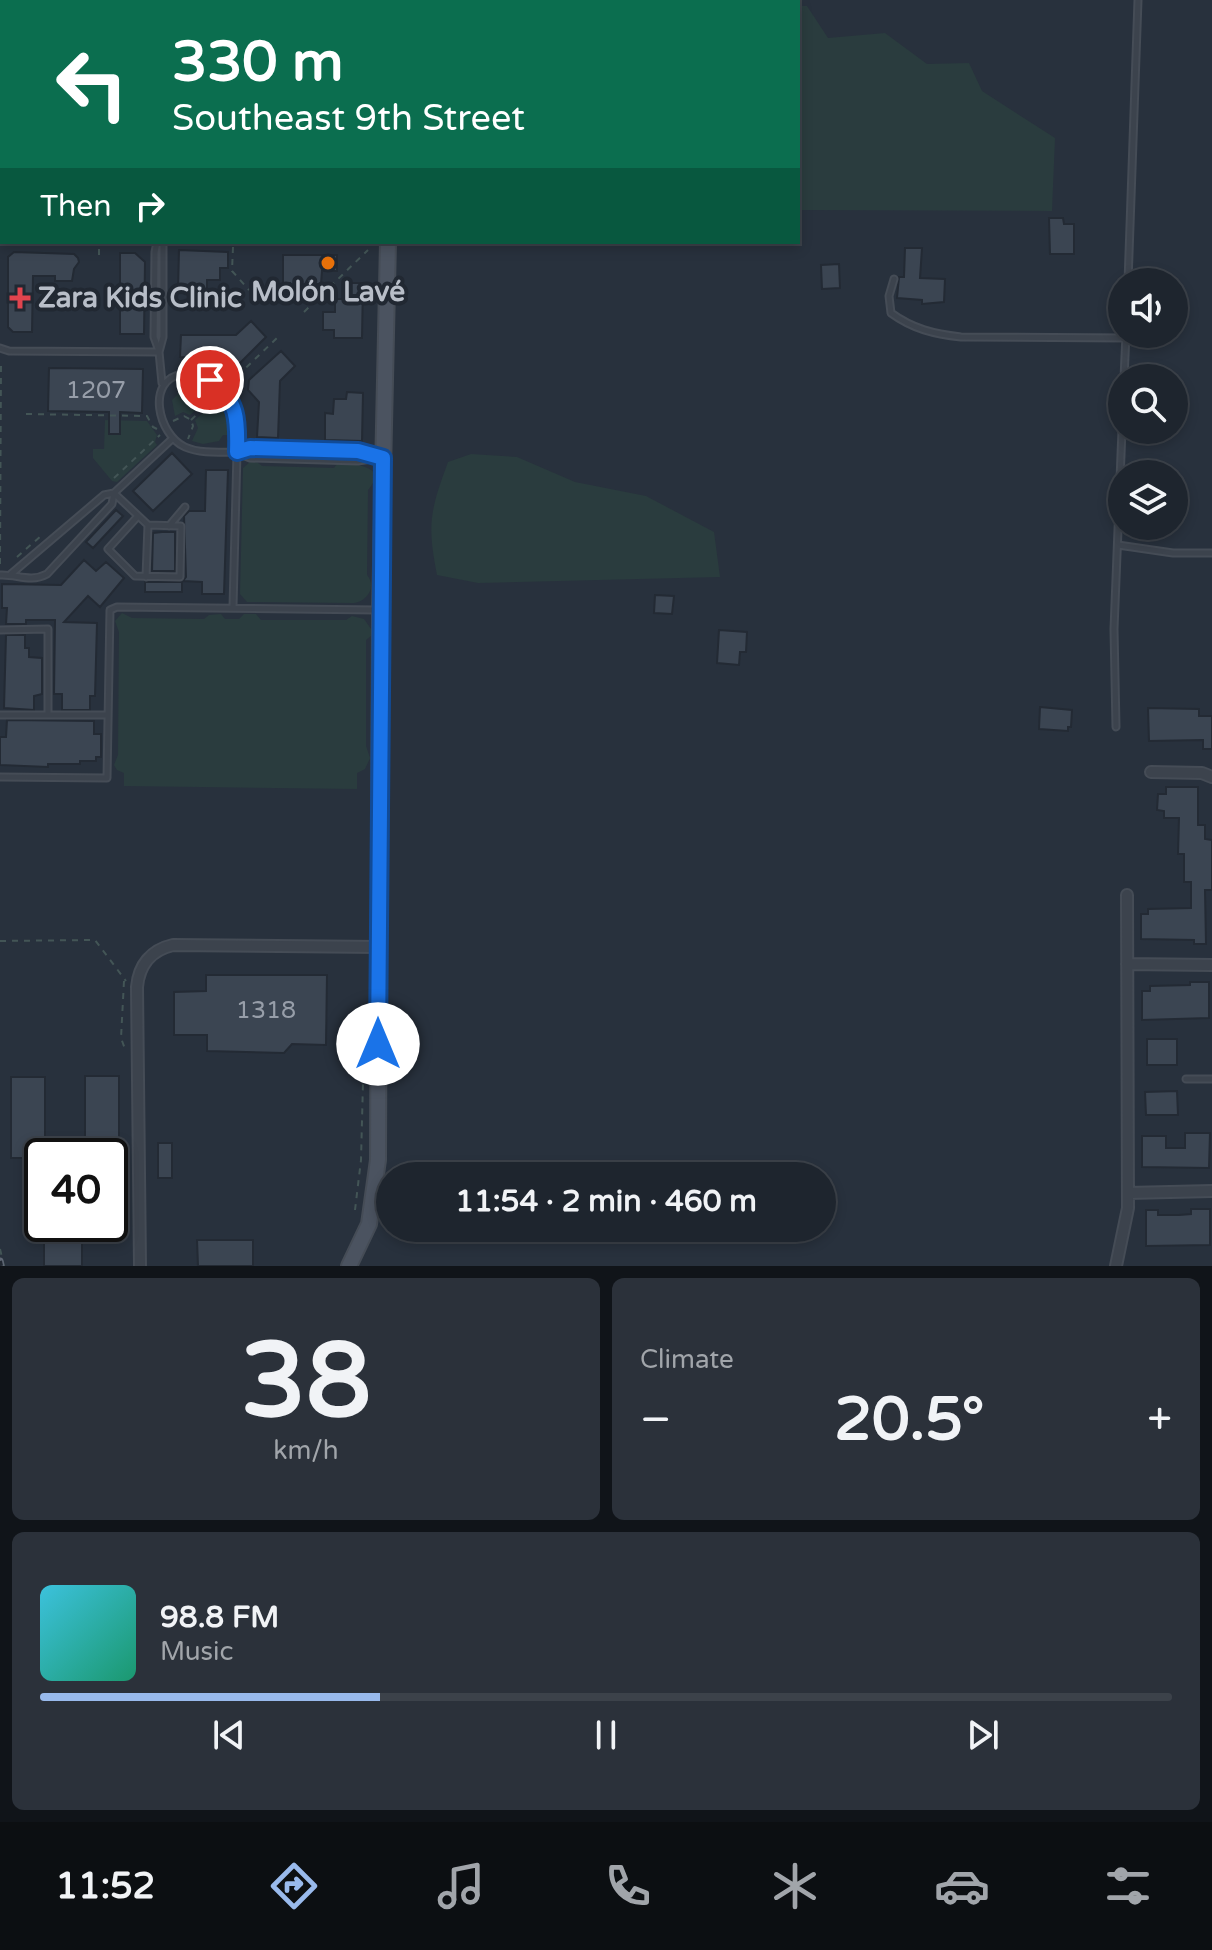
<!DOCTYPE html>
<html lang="en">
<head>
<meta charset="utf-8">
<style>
	:root { --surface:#1e252e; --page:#2b313a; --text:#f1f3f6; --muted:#a1a5aa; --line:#3c424a; --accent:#99baec }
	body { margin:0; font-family:"Varela Round",sans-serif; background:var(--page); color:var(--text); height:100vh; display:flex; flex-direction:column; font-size:30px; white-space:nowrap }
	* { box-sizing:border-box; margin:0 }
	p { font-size:26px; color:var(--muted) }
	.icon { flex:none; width:44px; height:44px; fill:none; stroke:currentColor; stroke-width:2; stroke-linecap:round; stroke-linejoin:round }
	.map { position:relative; height:1266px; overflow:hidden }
	.drawer { display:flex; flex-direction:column; gap:12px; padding:12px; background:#101419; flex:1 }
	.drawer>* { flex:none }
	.banner { position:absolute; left:0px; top:0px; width:800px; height:244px; box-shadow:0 4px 12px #0003,0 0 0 2px var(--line); background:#0b6e4f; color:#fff; overflow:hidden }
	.tools { position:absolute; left:1108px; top:268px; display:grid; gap:16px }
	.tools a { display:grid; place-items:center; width:80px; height:80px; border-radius:50%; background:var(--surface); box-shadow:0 4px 12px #0003,0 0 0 2px var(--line); font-size:40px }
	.speed { position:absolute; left:24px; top:1138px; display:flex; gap:16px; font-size:40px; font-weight:700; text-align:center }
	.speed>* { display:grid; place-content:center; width:104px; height:104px; border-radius:50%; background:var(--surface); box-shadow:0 4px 12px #0003,0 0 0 2px var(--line); line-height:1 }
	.speed .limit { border:4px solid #111; border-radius:12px; background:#fff; color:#111 }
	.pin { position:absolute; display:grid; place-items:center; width:68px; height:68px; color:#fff; margin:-34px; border:4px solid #fff; border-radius:50%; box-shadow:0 2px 8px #0007 }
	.me { position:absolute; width:88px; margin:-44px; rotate:0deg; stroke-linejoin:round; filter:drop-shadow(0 0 6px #0008) }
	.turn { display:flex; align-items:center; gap:28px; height:168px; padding:0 40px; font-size:36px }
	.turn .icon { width:104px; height:104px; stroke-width:2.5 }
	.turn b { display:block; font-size:56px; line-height:68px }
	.then { display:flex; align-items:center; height:76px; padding:0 40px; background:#0003; gap:16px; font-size:30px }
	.big { font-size:60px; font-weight:700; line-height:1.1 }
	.drawer .card { flex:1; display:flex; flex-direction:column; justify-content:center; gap:12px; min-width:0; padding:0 28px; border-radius:12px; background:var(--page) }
	.drawer .dial { align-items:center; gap:0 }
	.dial b { font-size:104px; line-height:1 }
	.song { display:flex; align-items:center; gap:24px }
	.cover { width:96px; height:96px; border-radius:12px; background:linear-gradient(135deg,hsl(190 70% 55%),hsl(160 70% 35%)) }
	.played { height:8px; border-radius:4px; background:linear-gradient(90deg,var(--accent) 30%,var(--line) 30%) }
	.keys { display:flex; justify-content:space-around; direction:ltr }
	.heat { display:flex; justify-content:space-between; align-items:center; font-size:44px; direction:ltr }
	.drawer .tiles { flex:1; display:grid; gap:12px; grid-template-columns:1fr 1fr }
	.card:last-child { grid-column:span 2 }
	.trip { position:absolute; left:376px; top:1162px; width:460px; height:80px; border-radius:40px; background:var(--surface); box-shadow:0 4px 12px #0003,0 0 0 2px var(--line); font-weight:700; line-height:80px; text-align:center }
	.menu { display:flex; height:128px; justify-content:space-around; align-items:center; background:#0c0f12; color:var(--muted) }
	.menu .icon { width:56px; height:56px }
	.menu .on { color:var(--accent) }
	.menu b { font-size:36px; color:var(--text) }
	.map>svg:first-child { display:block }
	.green { fill:#2a3c3e }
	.building { fill:#3b4552; stroke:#232a34; stroke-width:2 }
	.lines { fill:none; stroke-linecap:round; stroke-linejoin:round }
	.lane-casing { stroke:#454c56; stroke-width:9 }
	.street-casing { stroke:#454c56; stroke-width:14 }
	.secondary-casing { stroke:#454c56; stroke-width:18 }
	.path { stroke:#435556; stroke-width:2; stroke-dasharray:6 6; stroke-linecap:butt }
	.lane { stroke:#3c434d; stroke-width:5 }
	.street { stroke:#3c434d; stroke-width:10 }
	.secondary { stroke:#4b5360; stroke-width:14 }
	.rail-casing { stroke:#5f6774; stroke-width:7 }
	.rail { stroke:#212832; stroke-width:4; stroke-dasharray:12; stroke-linecap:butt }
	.route-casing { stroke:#114b97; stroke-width:20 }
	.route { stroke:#1a73e8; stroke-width:14 }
	.food-dot { fill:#e8710a; stroke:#212832; stroke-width:3 }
	.health-dot { fill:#e0444e; stroke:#212832; stroke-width:3 }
	.labels { text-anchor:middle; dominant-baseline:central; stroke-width:8; stroke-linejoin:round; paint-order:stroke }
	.number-label { font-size:24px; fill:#979ea9 }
	.poi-label { font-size:28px; font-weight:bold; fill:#b8bec8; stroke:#212832 }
</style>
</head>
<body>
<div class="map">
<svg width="1212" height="1266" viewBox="0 0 1212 1266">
	<rect width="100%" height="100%" fill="#28313d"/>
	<path class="green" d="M798 6H807L828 38 885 33 927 64 969 63 982 91 1055 138 1052 211 798 210Z
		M183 380 210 388 203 397V403L190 415 183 412 175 416 172 400 178 394V386L183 385Z
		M224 403 230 420 228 435H223L219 441 203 444 192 441 198 428 195 420 208 408 215 409Z
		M105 420 147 421 157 435 155 442 157 445 117 482 112 481 93 458V449H104Z
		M471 454 517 457 575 482 646 496 714 532 720 577 478 583 437 575C427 524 430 511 448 462Z
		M250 462H257L262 466 334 468 337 464C353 464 390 465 368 490L367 575C377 587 367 601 354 603L247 602 240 594 243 468Z
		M122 613 132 618 204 619 209 615 221 614 225 619H239L244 614H256L261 620H346L352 616 364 619 371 629V636L366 640V746L370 758 365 769 357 773V789L124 786V773L117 770 114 765 118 755 119 632 115 621Z"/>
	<path class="building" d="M1049 218H1063L1064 224H1074V254H1050Z
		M905 248H922L920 278 945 279 944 302 922 304V300L897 298 899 277H904Z
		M179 250 228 252V268H220V280H207V290H178Z
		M14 252 74 254 78 258 79 262 74 269 72 281H55V276H33L32 332H13L8 327V257Z
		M120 253H135L145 262 144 334H120Z
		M283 255H337V271H322L321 284H307L306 294H290V283H283Z
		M839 264 840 288 822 289 821 265Z
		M346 283H363L362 338H334V330H323V312H335V299H346Z
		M251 321 266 337 235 368H226L216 358 180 357 181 335H236Z
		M281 351 295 366 280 381 278 438 257 437 259 402 248 390 249 380Z
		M49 368 143 369 142 413 120 412V434H109V412L48 411Z
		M347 392 363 393 362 441 325 440V413L333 414 334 399H346Z
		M172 453 192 474 153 511 133 491Z
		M206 470H228L224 594H202V582L183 581 186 577 184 516 189 511H205Z
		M116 510 123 516 93 548 86 542Z
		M162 532H175V571H152L153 533Z
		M84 560 96 571 106 562 124 578 100 607 88 596 64 622 97 623 95 696H90V710H62V694H54L55 620H26V624H6L7 608H2V584L61 585Z
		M145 582H182V592H145Z
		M655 595 674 596 672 614 654 613Z
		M719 630 747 632 746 652H740L739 665 717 663Z
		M6 635H25V648H29V657L42 658V694L34 696V710L4 708Z
		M1040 707 1072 710 1071 727H1068V731L1039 729Z
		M1148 708 1199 709V716H1212V749H1203V740L1149 741Z
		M7 720 94 721V734H101V757H96V761H80V764H48V767L0 765V737H6Z
		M1166 787H1198V825H1205V839L1212 840V890H1205L1206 944H1194V940L1141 939V914H1148V909L1191 908V882H1184V854H1178L1179 818H1164V811L1157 810 1158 794H1166Z
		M206 975H327L326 1045 292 1044 284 1053 207 1051V1035H174V992L206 991Z
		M1190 982H1209V1018L1142 1020V991H1150V986L1190 985Z
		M1147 1039H1177V1065H1147Z
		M85 1076H119V1155L85 1156Z
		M11 1077H45V1156L42 1158H11Z
		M1177 1091 1178 1115H1146L1145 1092Z
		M1185 1133H1210L1209 1168 1142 1167V1136H1166V1148H1185Z
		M158 1143H172V1178H158Z
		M1191 1209H1210V1245L1146 1246V1210H1158V1215H1179L1191 1214Z
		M44 1224H82V1266H44Z
		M197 1240H253V1266H198Z"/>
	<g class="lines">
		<defs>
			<path id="lane" d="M102 2V0
				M0 86H2
				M157 242 155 252 154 337 159 351
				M894 279 889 296 891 313C913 329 934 334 961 337L1126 338
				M1128 282 1138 0
				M0 348 9 351 159 352
				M183 374C234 376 239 411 237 452 220 452 201 454 185 447 158 435 145 379 183 374Z
				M1124 378 1126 334
				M162 383 159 352 163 337V242
				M237 452 250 448 358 451 382 457
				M238 453 250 458 358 461 378 458
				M115 494 148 525 146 577
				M138 516 108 549 135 576 180 577 181 526 148 525
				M169 526 185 507
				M1118 545 1173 553H1212
				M11 574 104 495 114 493
				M0 575C17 574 30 583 47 574L112 504 114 493 172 439
				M233 607 237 452
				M0 630 48 629V715
				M0 715H108
				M1116 727 1114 629 1122 430
				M0 777 107 778 110 610 117 607 376 610
				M1186 1079H1212"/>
			<path id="street" d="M43 0V2
				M162 2V0
				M231 2V0
				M364 2V0
				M0 18H2
				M0 29 2 30
				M0 148H2
				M1151 772 1202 773 1212 777
				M1127 964 1212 965
				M1128 1193 1212 1191
				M140 1266 137 987C139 965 151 950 173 945L379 947
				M1116 1266 1128 1208 1127 895"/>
			<path id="secondary" d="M0 226H2
				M349 1266 369 1224 378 1160 380 610 388 242"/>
		</defs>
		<use href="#lane" class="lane-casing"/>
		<use href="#street" class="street-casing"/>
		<use href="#secondary" class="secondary-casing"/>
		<path class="path" d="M233 247 232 271 249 290
			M99 255V245
			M304 312 368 250
			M229 384 277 338
			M26 414 147 416 153 427 157 429
			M191 420 215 397
			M173 421 184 416 191 420 193 426 188 439
			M114 478 160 435
			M17 557 42 535
			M0 564 1 362
			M0 941 95 940 126 981
			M124 981 121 1038 125 1049
			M355 1210 361 1160 363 1082
			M0 1249 4 1266"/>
		<use href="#lane" class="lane"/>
		<use href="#street" class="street"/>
		<use href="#secondary" class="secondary"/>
		<defs>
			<path id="rail" d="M0 1261 1 1266"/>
		</defs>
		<use href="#rail" class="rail-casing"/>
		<use href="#rail" class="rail"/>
	</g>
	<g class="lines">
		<defs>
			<path id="route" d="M210 380C238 399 238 421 237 452L250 448 358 451 383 458 378 1044"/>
		</defs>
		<use href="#route" class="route-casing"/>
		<use href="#route" class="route"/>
	</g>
	<circle class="food-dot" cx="328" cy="263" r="8"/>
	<path class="health-dot" d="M16 286h8v8h8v8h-8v8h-8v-8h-8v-8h8z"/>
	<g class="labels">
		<g class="number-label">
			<text x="96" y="390">1207</text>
			<text x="266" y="1010">1318</text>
		</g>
		<g class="poi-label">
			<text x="328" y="292">Molón Lavé</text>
			<text x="38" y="298" text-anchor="start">Zara Kids Clinic</text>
		</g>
	</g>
</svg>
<div class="tools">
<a><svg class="icon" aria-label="sound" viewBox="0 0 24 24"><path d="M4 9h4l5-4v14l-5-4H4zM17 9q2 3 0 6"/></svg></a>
<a><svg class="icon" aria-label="search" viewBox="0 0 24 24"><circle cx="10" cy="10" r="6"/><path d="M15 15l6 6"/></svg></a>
<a><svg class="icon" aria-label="layers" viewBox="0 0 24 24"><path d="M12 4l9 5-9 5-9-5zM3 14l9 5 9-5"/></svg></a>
</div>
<div class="speed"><div class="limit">40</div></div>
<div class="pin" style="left:210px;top:380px;background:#d93025"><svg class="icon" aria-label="arrive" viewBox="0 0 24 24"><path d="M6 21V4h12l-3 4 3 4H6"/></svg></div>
<svg class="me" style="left:378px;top:1044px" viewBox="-20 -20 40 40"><circle r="19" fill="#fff"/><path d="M0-13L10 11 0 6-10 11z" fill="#1a73e8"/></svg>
<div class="trip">11:54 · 2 min · 460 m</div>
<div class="banner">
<div class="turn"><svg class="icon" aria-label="left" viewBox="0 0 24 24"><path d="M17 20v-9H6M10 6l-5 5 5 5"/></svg><div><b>330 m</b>Southeast 9th Street</div></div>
<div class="then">Then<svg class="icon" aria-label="right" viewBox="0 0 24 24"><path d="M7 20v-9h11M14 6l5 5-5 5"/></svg></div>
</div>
</div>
<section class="drawer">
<div class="tiles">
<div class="card dial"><b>38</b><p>km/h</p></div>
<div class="card"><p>Climate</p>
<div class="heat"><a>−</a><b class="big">20.5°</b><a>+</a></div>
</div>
<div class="card">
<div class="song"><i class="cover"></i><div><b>98.8 FM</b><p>Music</p></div></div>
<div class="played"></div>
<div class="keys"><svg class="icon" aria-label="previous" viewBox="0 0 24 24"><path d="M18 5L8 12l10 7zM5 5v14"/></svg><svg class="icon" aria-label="pause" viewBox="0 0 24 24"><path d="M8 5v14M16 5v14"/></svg><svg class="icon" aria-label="next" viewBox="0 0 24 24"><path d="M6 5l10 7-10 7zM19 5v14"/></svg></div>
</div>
</div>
</section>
<nav class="menu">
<b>11:52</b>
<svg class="icon on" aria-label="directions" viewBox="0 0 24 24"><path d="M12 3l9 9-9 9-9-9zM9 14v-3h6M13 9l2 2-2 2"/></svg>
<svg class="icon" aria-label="music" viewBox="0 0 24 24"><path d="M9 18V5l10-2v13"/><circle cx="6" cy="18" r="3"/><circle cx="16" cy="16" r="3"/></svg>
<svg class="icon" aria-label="phone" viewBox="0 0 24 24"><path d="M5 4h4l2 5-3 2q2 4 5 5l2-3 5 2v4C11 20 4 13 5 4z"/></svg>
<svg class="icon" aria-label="climate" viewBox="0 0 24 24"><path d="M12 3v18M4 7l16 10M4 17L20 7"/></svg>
<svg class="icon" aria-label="car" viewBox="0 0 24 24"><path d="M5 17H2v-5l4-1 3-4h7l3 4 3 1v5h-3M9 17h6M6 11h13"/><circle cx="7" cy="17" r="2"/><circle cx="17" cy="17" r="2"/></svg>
<svg class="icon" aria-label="filters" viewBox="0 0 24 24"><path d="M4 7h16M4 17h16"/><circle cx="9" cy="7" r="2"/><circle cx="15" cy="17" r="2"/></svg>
</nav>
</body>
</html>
